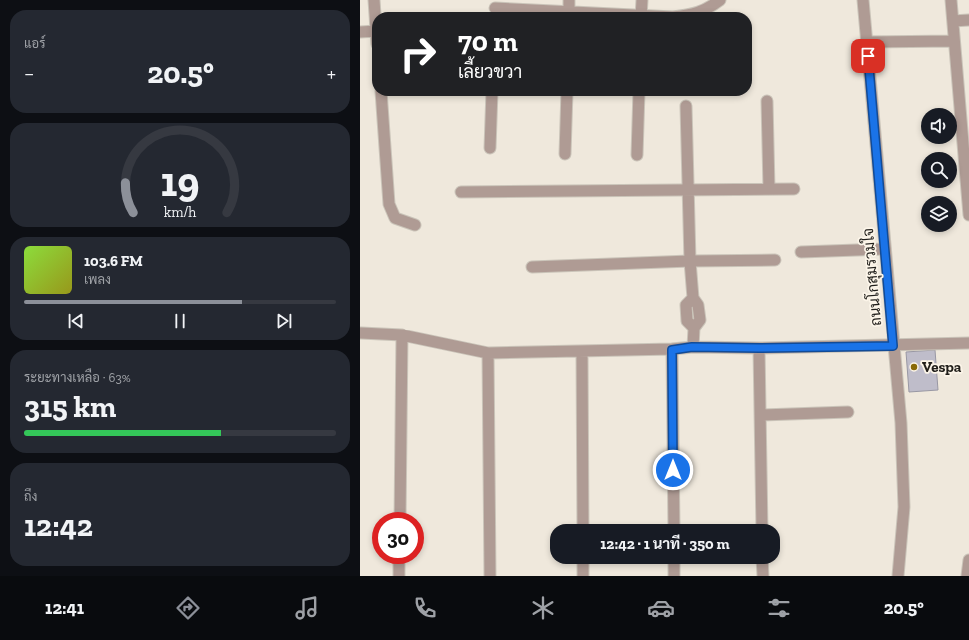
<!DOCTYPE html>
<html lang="th">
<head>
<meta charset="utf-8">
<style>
	:root { --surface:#171b24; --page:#242831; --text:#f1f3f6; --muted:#9ea1a6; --line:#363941; --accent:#8c9099 }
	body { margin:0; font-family:"Zilla Slab",Sarabun,serif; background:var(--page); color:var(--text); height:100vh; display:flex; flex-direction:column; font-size:15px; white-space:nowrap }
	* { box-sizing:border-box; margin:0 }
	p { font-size:13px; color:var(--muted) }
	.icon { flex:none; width:22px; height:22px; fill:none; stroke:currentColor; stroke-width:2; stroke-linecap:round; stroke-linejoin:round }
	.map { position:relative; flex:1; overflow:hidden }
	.side { display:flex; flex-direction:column; gap:10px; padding:10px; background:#0d0f14; width:360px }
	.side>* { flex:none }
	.top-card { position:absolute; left:12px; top:12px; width:380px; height:84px; border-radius:16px; box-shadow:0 2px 6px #0003; background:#202124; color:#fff; overflow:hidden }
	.controls { position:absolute; left:561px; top:108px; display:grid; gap:8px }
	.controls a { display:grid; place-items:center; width:36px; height:36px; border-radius:50%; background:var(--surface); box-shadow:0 2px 6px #0003; font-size:20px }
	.speed { position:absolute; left:12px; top:512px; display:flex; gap:8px; font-size:20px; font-weight:700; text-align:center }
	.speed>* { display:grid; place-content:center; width:52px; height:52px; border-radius:50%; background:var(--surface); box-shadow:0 2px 6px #0003; line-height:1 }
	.speed .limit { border:6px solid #d22; background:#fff; color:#111 }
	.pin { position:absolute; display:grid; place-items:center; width:34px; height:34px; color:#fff; margin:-17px; border-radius:8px; box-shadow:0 2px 6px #0006 }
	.me { position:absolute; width:44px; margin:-22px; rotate:0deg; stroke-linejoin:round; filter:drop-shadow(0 0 3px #0008) }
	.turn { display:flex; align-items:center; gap:14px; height:84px; padding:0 20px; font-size:18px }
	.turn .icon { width:52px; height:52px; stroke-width:2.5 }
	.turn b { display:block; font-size:28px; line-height:34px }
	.big { font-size:30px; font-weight:700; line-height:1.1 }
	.side .tile { flex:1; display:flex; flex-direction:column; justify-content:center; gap:6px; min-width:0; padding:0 14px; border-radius:16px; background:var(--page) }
	.side .dial { align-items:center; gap:0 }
	.dial svg { height:104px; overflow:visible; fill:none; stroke:var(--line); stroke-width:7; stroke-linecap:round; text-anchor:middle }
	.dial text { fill:var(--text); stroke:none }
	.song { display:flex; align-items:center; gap:12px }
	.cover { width:48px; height:48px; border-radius:6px; background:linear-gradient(135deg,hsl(90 70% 55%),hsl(60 70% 35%)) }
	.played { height:4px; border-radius:2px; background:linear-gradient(90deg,var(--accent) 70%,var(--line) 70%) }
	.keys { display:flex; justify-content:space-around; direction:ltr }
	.heat { display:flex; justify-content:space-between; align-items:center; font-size:22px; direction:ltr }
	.charge { height:6px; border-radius:3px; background:linear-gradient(90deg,#34c759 63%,var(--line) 0) }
	.trip { position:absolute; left:190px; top:524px; width:230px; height:40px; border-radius:16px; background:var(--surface); box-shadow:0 2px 6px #0003; font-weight:700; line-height:40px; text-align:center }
	.tab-bar { display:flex; height:64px; justify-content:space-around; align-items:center; background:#090b0e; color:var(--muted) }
	.tab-bar .icon { width:28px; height:28px }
	.tab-bar .current { color:var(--accent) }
	.tab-bar b { font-size:18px; color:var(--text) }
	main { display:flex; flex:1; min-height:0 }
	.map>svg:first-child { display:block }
	.building { fill:#bfbdca; stroke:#9998a4 }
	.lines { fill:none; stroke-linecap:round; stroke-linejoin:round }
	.minor-casing { stroke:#cac4b9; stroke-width:13 }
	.tertiary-casing { stroke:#cac4b9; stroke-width:13 }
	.minor { stroke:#af9b94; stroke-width:11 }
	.tertiary { stroke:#af9b94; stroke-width:11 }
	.route-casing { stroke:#114b97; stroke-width:10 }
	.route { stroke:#1a73e8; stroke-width:7 }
	.poi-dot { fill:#896907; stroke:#fcf5e9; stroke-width:1.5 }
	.labels { text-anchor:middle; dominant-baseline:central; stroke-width:3.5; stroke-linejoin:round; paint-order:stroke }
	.street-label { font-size:15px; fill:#201e1a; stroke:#fcf5e9 }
	.poi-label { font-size:15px; font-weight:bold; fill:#201e1a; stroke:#fcf5e9; text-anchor:start }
</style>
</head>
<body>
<main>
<section class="side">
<div class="tile"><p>แอร์</p>
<div class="heat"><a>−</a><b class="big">20.5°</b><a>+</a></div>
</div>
<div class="tile dial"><svg viewBox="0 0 100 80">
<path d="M14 69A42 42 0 1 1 86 69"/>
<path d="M14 69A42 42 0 0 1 8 46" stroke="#8c9099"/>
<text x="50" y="56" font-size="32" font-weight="700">19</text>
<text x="50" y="72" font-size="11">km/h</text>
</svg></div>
<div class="tile">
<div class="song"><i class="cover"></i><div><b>103.6 FM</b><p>เพลง</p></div></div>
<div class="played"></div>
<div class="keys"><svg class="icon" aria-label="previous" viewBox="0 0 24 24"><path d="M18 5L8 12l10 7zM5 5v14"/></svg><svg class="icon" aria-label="pause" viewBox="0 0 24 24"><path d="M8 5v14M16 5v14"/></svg><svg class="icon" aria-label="next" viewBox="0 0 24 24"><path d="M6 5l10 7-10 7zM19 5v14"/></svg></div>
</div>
<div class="tile"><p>ระยะทางเหลือ · 63%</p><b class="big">315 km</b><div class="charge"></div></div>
<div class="tile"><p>ถึง</p><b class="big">12:42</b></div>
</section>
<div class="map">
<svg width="609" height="576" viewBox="0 0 609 576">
	<rect width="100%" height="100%" fill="#efe8dc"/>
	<path class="building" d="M575 350 578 390 549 392 546 352Z"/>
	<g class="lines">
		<defs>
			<path id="minor" d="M14 0 17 44
				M591 0 609 215
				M135 8 313 17C333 15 344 12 360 0
				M209 17V0
				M281 17 282 0
				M593 21 609 20
				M0 32 16 31
				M507 42 594 41
				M21 91 29 204 35 218 55 225
				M407 101 409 189
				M326 106 330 261 333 298 338 305 340 320 334 328 333 347
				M130 148 132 91
				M205 154 207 91
				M277 155 279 91
				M101 192 434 189
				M441 252 525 249
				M172 267 330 261 415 260
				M333 298 326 305 327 321 334 328
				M1 333 42 335 128 353 312 349 333 347 399 348 609 343
				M399 348 402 531
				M312 349 314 531
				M222 352 223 531
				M128 353 130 576
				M401 415 488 412
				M40 521 42 335
				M223 557V576
				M314 557V576
				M402 557 403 576
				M39 576V555
				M607 576 609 560"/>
			<path id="tertiary" d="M503 0 541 423 544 507 538 576"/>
		</defs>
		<use href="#minor" class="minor-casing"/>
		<use href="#tertiary" class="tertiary-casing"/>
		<use href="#minor" class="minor"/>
		<use href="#tertiary" class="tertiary"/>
	</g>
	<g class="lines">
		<defs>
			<path id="route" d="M313 470 312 350 332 347 399 348 533 346 508 56"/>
		</defs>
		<use href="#route" class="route-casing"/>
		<use href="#route" class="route"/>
	</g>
	<circle class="poi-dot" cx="554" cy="367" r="4"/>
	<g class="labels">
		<g class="street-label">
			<text transform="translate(512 277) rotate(-95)">ถนนโกสุมรวมใจ</text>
		</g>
		<g class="poi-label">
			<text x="562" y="367">Vespa</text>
		</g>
	</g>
</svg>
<div class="controls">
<a><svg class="icon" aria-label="sound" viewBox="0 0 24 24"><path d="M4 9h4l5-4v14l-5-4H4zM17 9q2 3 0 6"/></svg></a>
<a><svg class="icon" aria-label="search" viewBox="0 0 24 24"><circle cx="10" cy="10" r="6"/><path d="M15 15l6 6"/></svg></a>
<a><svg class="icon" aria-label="layers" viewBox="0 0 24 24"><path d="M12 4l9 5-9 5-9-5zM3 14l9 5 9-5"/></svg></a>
</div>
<div class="speed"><div class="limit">30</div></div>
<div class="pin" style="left:508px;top:56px;background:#d93025"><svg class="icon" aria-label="arrive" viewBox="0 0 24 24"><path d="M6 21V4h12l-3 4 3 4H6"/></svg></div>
<svg class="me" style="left:313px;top:470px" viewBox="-20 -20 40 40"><circle r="17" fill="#1a73e8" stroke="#fff" stroke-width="3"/><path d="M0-11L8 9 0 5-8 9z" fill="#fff"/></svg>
<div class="trip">12:42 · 1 นาที · 350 m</div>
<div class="top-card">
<div class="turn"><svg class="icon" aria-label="right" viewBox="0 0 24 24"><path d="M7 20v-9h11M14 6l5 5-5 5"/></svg><div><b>70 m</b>เลี้ยวขวา</div></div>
</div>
</div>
</main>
<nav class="tab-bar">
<b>12:41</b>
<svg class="icon current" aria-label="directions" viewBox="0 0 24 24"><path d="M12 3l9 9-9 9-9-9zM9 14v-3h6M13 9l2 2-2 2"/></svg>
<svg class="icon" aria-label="music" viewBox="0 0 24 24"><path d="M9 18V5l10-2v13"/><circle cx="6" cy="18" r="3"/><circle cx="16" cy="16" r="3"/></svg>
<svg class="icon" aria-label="phone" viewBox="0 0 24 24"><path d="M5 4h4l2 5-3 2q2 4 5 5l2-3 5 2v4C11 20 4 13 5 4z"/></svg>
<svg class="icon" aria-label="climate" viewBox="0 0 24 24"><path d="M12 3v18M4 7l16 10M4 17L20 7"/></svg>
<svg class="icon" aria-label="car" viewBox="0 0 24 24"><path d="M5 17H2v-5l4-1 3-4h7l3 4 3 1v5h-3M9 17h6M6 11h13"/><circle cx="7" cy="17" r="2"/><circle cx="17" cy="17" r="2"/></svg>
<svg class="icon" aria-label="filters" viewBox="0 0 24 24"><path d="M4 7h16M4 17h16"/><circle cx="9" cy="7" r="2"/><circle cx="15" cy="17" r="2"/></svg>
<b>20.5°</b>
</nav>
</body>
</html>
